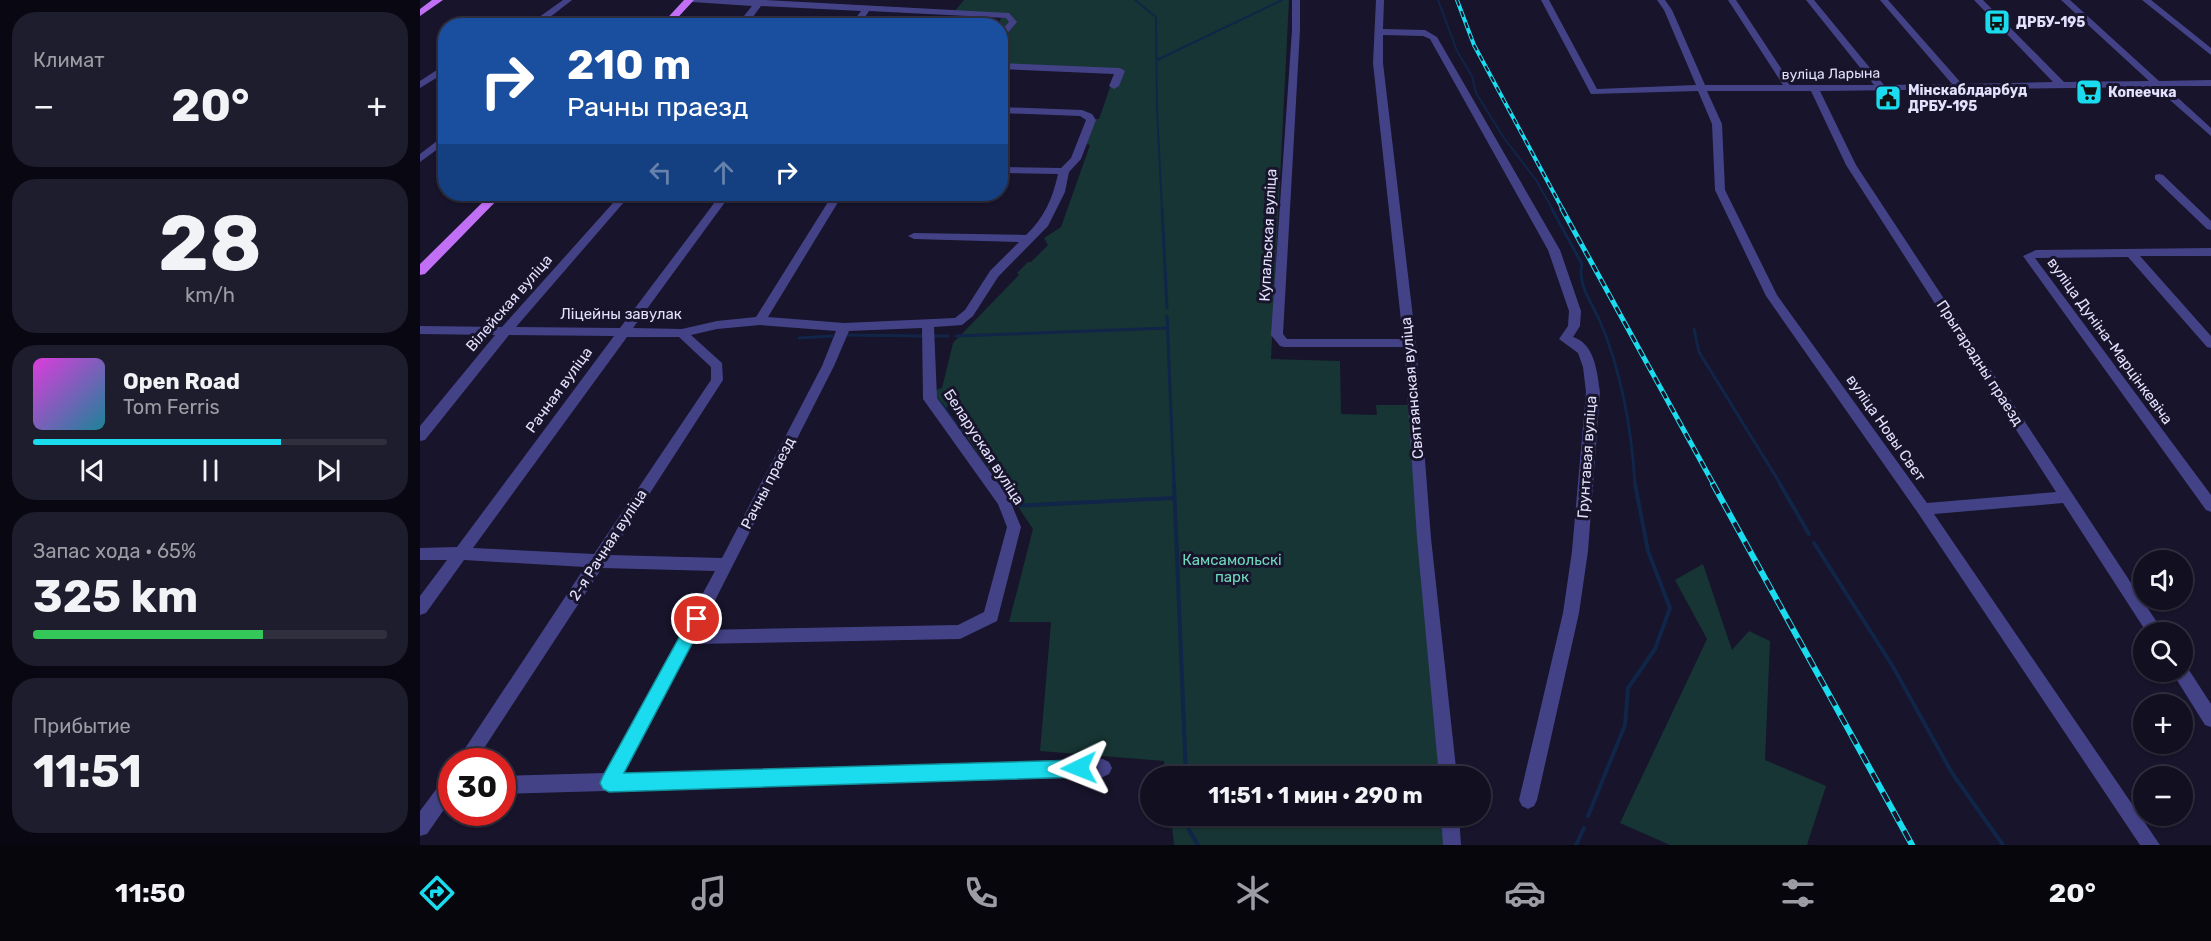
<!DOCTYPE html>
<html lang="ru">
<head>
<meta charset="utf-8">
<style>
	:root { --surface:#110f20; --page:#1e1d2d; --text:#f1f3f6; --muted:#9c9ca5; --line:#302f3e; --accent:#1bdcee }
	body { margin:0; font-family:Rubik,sans-serif; background:var(--page); color:var(--text); height:100vh; display:flex; flex-direction:column; font-size:22px; white-space:nowrap }
	* { box-sizing:border-box; margin:0 }
	p { font-size:20px; color:var(--muted) }
	.icon { flex:none; width:33px; height:33px; fill:none; stroke:currentColor; stroke-width:2; stroke-linecap:round; stroke-linejoin:round }
	.map { position:relative; flex:1; overflow:hidden }
	.side { display:flex; flex-direction:column; gap:12px; padding:12px; background:#090812; width:420px }
	.side>* { flex:none }
	.guide { position:absolute; left:18px; top:18px; width:570px; height:183px; border-radius:24px; box-shadow:0 2px 4px #0004,0 0 0 2px var(--line); background:#1a4fa0; color:#fff; overflow:hidden }
	.buttons { position:absolute; left:1713px; top:550px; display:grid; gap:12px }
	.buttons a { display:grid; place-items:center; width:60px; height:60px; border-radius:50%; background:var(--surface); box-shadow:0 2px 4px #0004,0 0 0 2px var(--line); font-size:30px }
	.speed { position:absolute; left:18px; top:748px; display:flex; gap:12px; font-size:30px; font-weight:700; text-align:center }
	.speed>* { display:grid; place-content:center; width:78px; height:78px; border-radius:50%; background:var(--surface); box-shadow:0 2px 4px #0004,0 0 0 2px var(--line); line-height:1 }
	.speed .limit { border:9px solid #d22; background:#fff; color:#111 }
	.pin { position:absolute; display:grid; place-items:center; width:51px; height:51px; color:#fff; margin:-26px; border:3px solid #fff; border-radius:50%; box-shadow:0 2px 6px #0007 }
	.me { position:absolute; width:66px; margin:-33px; rotate:268deg; stroke-linejoin:round; filter:drop-shadow(0 0 4px #0008) }
	.turn { display:flex; align-items:center; gap:21px; height:126px; padding:0 30px; font-size:27px }
	.turn .icon { width:78px; height:78px; stroke-width:2.5 }
	.turn b { display:block; font-size:42px; line-height:51px }
	.lanes { display:flex; align-items:center; height:57px; padding:0 30px; background:#0003; justify-content:center; gap:30px; direction:ltr }
	.lanes .off { opacity:.35 }
	.big { font-size:45px; font-weight:700; line-height:1.1 }
	.side .tile { flex:1; display:flex; flex-direction:column; justify-content:center; gap:9px; min-width:0; padding:0 21px; border-radius:24px; background:var(--page) }
	.side .dial { align-items:center; gap:0 }
	.dial b { font-size:78px; line-height:1 }
	.song { display:flex; align-items:center; gap:18px }
	.cover { width:72px; height:72px; border-radius:9px; background:linear-gradient(135deg,hsl(300 70% 55%),hsl(190 70% 35%)) }
	.played { height:6px; border-radius:3px; background:linear-gradient(90deg,var(--accent) 70%,var(--line) 70%) }
	.keys { display:flex; justify-content:space-around; direction:ltr }
	.heat { display:flex; justify-content:space-between; align-items:center; font-size:33px; direction:ltr }
	.charge { height:9px; border-radius:4px; background:linear-gradient(90deg,#34c759 65%,var(--line) 0) }
	.trip { position:absolute; left:720px; top:766px; width:351px; height:60px; border-radius:30px; background:var(--surface); box-shadow:0 2px 4px #0004,0 0 0 2px var(--line); font-weight:700; line-height:60px; text-align:center }
	.tabs { display:flex; height:96px; justify-content:space-around; align-items:center; background:#07060d; color:var(--muted) }
	.tabs .icon { width:42px; height:42px }
	.tabs .active { color:var(--accent) }
	.tabs b { font-size:27px; color:var(--text) }
	main { display:flex; flex:1; min-height:0 }
	.map>svg:first-child { display:block }
	.green { fill:#173534 }
	.lines { fill:none; stroke-linecap:round; stroke-linejoin:round }
	.stream-far2 { stroke:#102548; stroke-width:2 }
	.stream-far1 { stroke:#102548; stroke-width:3 }
	.stream { stroke:#102548; stroke-width:4 }
	.minor { fill:#444287; fill-rule:evenodd }
	.major { fill:#c170f5; fill-rule:evenodd }
	.rail-far2-casing { stroke:#1bdcee; stroke-width:4 }
	.rail-far1-casing { stroke:#1bdcee; stroke-width:5 }
	.rail-casing { stroke:#1bdcee; stroke-width:6 }
	.rail-far2 { stroke:#17142b; stroke-width:2; stroke-dasharray:6; stroke-linecap:butt }
	.rail-far1 { stroke:#17142b; stroke-width:3; stroke-dasharray:8; stroke-linecap:butt }
	.rail { stroke:#17142b; stroke-width:4; stroke-dasharray:11; stroke-linecap:butt }
	.route { fill:#1bdcee; stroke:#128f9b; stroke-width:1.5 }
	.labels { text-anchor:middle; dominant-baseline:central; stroke-width:6; stroke-linejoin:round; paint-order:stroke }
	.far-poi-label { font-size:14px; font-weight:bold; fill:#e3e0fd; stroke:#17142b; text-anchor:start }
	.far-street-label { font-size:14px; fill:#e3e0fd; stroke:#17142b }
	.street-label { font-size:15px; fill:#e3e0fd; stroke:#17142b }
	.park-label { font-size:15px; fill:#70d9bd; stroke:#17142b }
</style>
</head>
<body>
<main>
<section class="side">
<div class="tile"><p>Климат</p>
<div class="heat"><a>−</a><b class="big">20°</b><a>+</a></div>
</div>
<div class="tile dial"><b>28</b><p>km/h</p></div>
<div class="tile">
<div class="song"><i class="cover"></i><div><b>Open Road</b><p>Tom Ferris</p></div></div>
<div class="played"></div>
<div class="keys"><svg class="icon" aria-label="previous" viewBox="0 0 24 24"><path d="M18 5L8 12l10 7zM5 5v14"/></svg><svg class="icon" aria-label="pause" viewBox="0 0 24 24"><path d="M8 5v14M16 5v14"/></svg><svg class="icon" aria-label="next" viewBox="0 0 24 24"><path d="M6 5l10 7-10 7zM19 5v14"/></svg></div>
</div>
<div class="tile"><p>Запас хода · 65%</p><b class="big">325 km</b><div class="charge"></div></div>
<div class="tile"><p>Прибытие</p><b class="big">11:51</b></div>
</section>
<div class="map">
<svg width="1791" height="845" viewBox="0 0 1791 845">
	<rect width="100%" height="100%" fill="#17142b"/>
	<path class="green" d="M544 0H869L851 359 920 361 921 414 957 415 956 405H989L1019 777H746L744 761 620 751 631 622H589L613 529 580 480 577 481 541 429 544 427 529 404 526 409 512 391 522 388 533 343 599 275 597 273 608 262H611L628 245 624 238 641 227 670 145 666 144 676 119H679L696 70 581 65 580 26 577 25 582 17 533 13Z
		M1283 564 1312 650 1329 631 1350 641 1345 760 1406 786 1387 845H1250L1200 823 1287 639 1255 580Z
		M751 816H1024L1026 845H754Z"/>
	<g class="lines">
		<path class="stream-far2" d="M715 0 736 17 737 110 742 210
			M1018 0 1037 51 1052 76 1056 93 1084 138 1116 180 1133 210
			M737 60 862 0"/>
		<path class="stream-far1" d="M742 209 747 308
			M1132 209 1162 264C1157 283 1171 302 1179 319 1201 369 1212 431 1215 485
			M747 316 754 485
			M1274 329 1279 352 1361 485
			M423 335 503 336
			M512 336H528
			M536 336 748 328
			M379 338 412 336
			M522 404 545 437"/>
		<path class="stream" d="M754 484 766 777
			M1360 484 1389 534
			M590 502 593 506 754 498
			M1394 543 1472 665 1532 773 1583 845
			M768 816 769 830 778 845
			M1168 816 1205 725 1208 688 1235 649 1250 608 1228 551 1215 484
			M1156 845 1164 828"/>
		<path class="minor" d="M143 0H152L125 21 154 26 93 24 78 26 92 18 115 20Z
			M268 0H345L589 13 597 22 580 42V32L589 22 586 18 449 11 439 26H430L441 11 341 6 329 22 349 26H322L320 21 332 6 272 2Z
			M872 0H880V30L863 334 867 339H983L953 63 956 0H964L963 29 1005 30 1017 37 1140 250 1161 311 1160 326 1153 337C1175 344 1177 372 1180 392L1168 551 1159 613 1117 800 1114 806 1108 809 1102 806 1099 800 1143 613 1152 551 1166 392 1163 367 1158 353 1139 339 1148 326 1149 311 1128 250 1010 39 1003 36 963 35V63L996 343 1011 538 1037 777H1019L997 538 984 347H864L860 346 851 335 872 30Z
			M1121 0H1129L1177 89 1276 85 1244 10 1237 0H1245L1252 10 1285 85H1363L1308 0H1316L1372 85H1454L1386 0H1394L1464 85 1532 84 1460 0H1468L1542 84 1633 82 1554 0H1563L1644 82 1729 81 1641 0H1650L1739 81 1791 80V86H1745L1791 128V136L1735 87 1400 91 1436 165 1744 633H1727L1643 503 1514 514 1740 845H1720L1498 513 1346 296 1295 190 1292 124 1278 91 1171 94ZM1287 91H1391L1426 165 1636 492 1507 503 1357 295 1305 190 1302 124Z
			M1722 0H1731L1791 48V55Z
			M580 63 700 68 705 71 699 86 694 89 689 86 694 74 580 69Z
			M26 64V72L0 88V81Z
			M580 107 662 110 672 114 676 120 661 159 649 172 645 192 628 226 578 277 553 316 542 325 514 327 517 398 589 498 601 527 577 621 540 639 272 644 204 773 683 759 689 762 692 768 689 774 683 777 82 794V776L185 773 295 571 182 568 55 762H36L165 567 44 560 6 613 0 615V596L27 560H0V548L37 547 194 336 89 335 5 440 0 441V426L75 335 0 334V326L82 327 201 194H211L96 327 200 328 301 194H311L213 328 262 329 297 321 336 317 413 194H423L348 317 424 323 535 318 545 310 570 271 599 242 494 239 488 236 494 233 606 235C624 218 633 198 638 174L580 173V167L641 168 651 158 666 120 660 116 580 113ZM340 325 416 331 402 366 302 558 190 555 303 380 302 363 271 335 297 329ZM502 328 503 399 578 504 587 527 564 612 538 625 280 630 414 366 429 331ZM207 337H259L291 367V380L174 554 53 548Z
			M26 134V143L0 162V154Z
			M1739 174 1743 175 1791 221V230L1787 229 1735 179V175Z
			M1791 248V256H1720L1791 336V348L1787 347 1708 257 1615 258 1791 495V512L1786 510 1603 256 1616 250Z
			M1762 665 1767 667 1791 704V727L1785 725 1755 677 1753 672H1762Z
			M32 773V798L7 834 0 836V811L26 776Z
			M1021 816H1039L1041 845H1023Z"/>
		<path class="major" d="M12 0H23L0 16V9Z
			M264 0H274L250 26H240Z
			M71 194H83L5 274 0 275V264Z"/>
		<defs>
			<path id="rail-far2" d="M1037 0 1054 45 1143 210"/>
			<path id="rail-far1" d="M1142 209 1294 485"/>
			<path id="rail" d="M1293 484 1492 845"/>
		</defs>
		<use href="#rail-far2" class="rail-far2-casing"/>
		<use href="#rail-far1" class="rail-far1-casing"/>
		<use href="#rail" class="rail-casing"/>
		<use href="#rail-far2" class="rail-far2"/>
		<use href="#rail-far1" class="rail-far1"/>
		<use href="#rail" class="rail"/>
	</g>
	<path class="route" d="M277 612 283 614 285 619 204 773 659 760 665 762 668 768 665 775 659 777 189 792 183 789 180 783 183 776 272 614Z"/>
	<defs>
		<symbol id="bus-square" viewBox="-11 -11 22 22"><rect x="-9" y="-9" width="18" height="18" rx="4" fill="#1bdcee" stroke="#17142b"/><path d="M-5-6H5V4H4V6H2V4H-2V6H-4V4H-5ZM-3.5-4V0h7V-4ZM-3.5 1.2v1.5H-2V1.2ZM2 1.2v1.5H3.5V1.2Z" fill="#111"/></symbol>
		<symbol id="supermarket-square" viewBox="-11 -11 22 22"><rect x="-9" y="-9" width="18" height="18" rx="4" fill="#1bdcee" stroke="#17142b"/><path d="M-6-5.5h2.5l.6 2H6L4.5 2H-2.5L-4.4-4H-6ZM-1.5 3.2a1.3 1.3 0 1 0 .1 0ZM3 3.2a1.3 1.3 0 1 0 .1 0Z" fill="#111"/></symbol>
		<symbol id="civic-square" viewBox="-11 -11 22 22"><rect x="-9" y="-9" width="18" height="18" rx="4" fill="#1bdcee" stroke="#17142b"/><path d="M-.6-6.5H3V-4.5H.6V-3L4-1V1h2V6H-6V1h2V-1L-.6-3ZM-1.2 2.5V6h2.4V2.5Z" fill="#111"/></symbol>
	</defs>
	<g fill-rule="evenodd">
		<use href="#bus-square" x="1562" y="7" width="30" height="30"/>
		<use href="#supermarket-square" x="1654" y="77" width="30" height="30"/>
		<use href="#civic-square" x="1453" y="83" width="30" height="30"/>
	</g>
	<g class="labels">
		<g class="far-poi-label">
			<text x="1596" y="22">ДРБУ-195</text>
			<text x="1488" y="90">Мінскаблдарбуд<tspan x="1488" dy="16">ДРБУ-195</tspan></text>
			<text x="1688" y="92">Копеечка</text>
		</g>
		<g class="far-street-label">
			<text transform="translate(1411 74) rotate(-1)">вуліца Ларына</text>
		</g>
		<g class="street-label">
			<text transform="translate(848 235) rotate(-87)">Купальская вуліца</text>
			<text transform="translate(89 303) rotate(-49)">Вілейская вуліца</text>
			<text x="201" y="314">Ліцейны завулак</text>
			<text transform="translate(1690 341) rotate(54)">вуліца Дуніна-Марцінкевіча</text>
			<text transform="translate(1560 363) rotate(57)">Прыгарадны праезд</text>
			<text transform="translate(992 388) rotate(-95)">Святаянская вуліца</text>
			<text transform="translate(139 390) rotate(-54)">Рачная вуліца</text>
			<text transform="translate(1466 428) rotate(55)">вуліца Новы Свет</text>
			<text transform="translate(564 447) rotate(57)">Беларуская вуліца</text>
			<text transform="translate(1167 457) rotate(-86)">Грунтавая вуліца</text>
			<text transform="translate(348 483) rotate(-63)">Рачны праезд</text>
			<text transform="translate(188 545) rotate(-57)">2-я Рачная вуліца</text>
		</g>
		<g class="park-label">
			<text x="812" y="560">Камсамольскі<tspan x="812" dy="17">парк</tspan></text>
		</g>
	</g>
</svg>
<div class="buttons">
<a><svg class="icon" aria-label="sound" viewBox="0 0 24 24"><path d="M4 9h4l5-4v14l-5-4H4zM17 9q2 3 0 6"/></svg></a>
<a><svg class="icon" aria-label="search" viewBox="0 0 24 24"><circle cx="10" cy="10" r="6"/><path d="M15 15l6 6"/></svg></a>
<a>+</a>
<a>−</a>
</div>
<div class="speed"><div class="limit">30</div></div>
<div class="pin" style="left:277px;top:619px;background:#d93025"><svg class="icon" aria-label="arrive" viewBox="0 0 24 24"><path d="M6 21V4h12l-3 4 3 4H6"/></svg></div>
<svg class="me" style="left:659px;top:768px" viewBox="-20 -20 40 40"><path d="M0-17L14 15 0 8-14 15z" fill="#1bdcee" stroke="#fff" stroke-width="4"/></svg>
<div class="trip">11:51 · 1 мин · 290 m</div>
<div class="guide">
<div class="turn"><svg class="icon" aria-label="right" viewBox="0 0 24 24"><path d="M7 20v-9h11M14 6l5 5-5 5"/></svg><div><b>210 m</b>Рачны праезд</div></div>
<div class="lanes"><svg class="icon off" aria-label="left" viewBox="0 0 24 24"><path d="M17 20v-9H6M10 6l-5 5 5 5"/></svg><svg class="icon off" aria-label="ahead" viewBox="0 0 24 24"><path d="M12 20V5M6 11l6-6 6 6"/></svg><svg class="icon" aria-label="right" viewBox="0 0 24 24"><path d="M7 20v-9h11M14 6l5 5-5 5"/></svg></div>
</div>
</div>
</main>
<nav class="tabs">
<b>11:50</b>
<svg class="icon active" aria-label="directions" viewBox="0 0 24 24"><path d="M12 3l9 9-9 9-9-9zM9 14v-3h6M13 9l2 2-2 2"/></svg>
<svg class="icon" aria-label="music" viewBox="0 0 24 24"><path d="M9 18V5l10-2v13"/><circle cx="6" cy="18" r="3"/><circle cx="16" cy="16" r="3"/></svg>
<svg class="icon" aria-label="phone" viewBox="0 0 24 24"><path d="M5 4h4l2 5-3 2q2 4 5 5l2-3 5 2v4C11 20 4 13 5 4z"/></svg>
<svg class="icon" aria-label="climate" viewBox="0 0 24 24"><path d="M12 3v18M4 7l16 10M4 17L20 7"/></svg>
<svg class="icon" aria-label="car" viewBox="0 0 24 24"><path d="M5 17H2v-5l4-1 3-4h7l3 4 3 1v5h-3M9 17h6M6 11h13"/><circle cx="7" cy="17" r="2"/><circle cx="17" cy="17" r="2"/></svg>
<svg class="icon" aria-label="filters" viewBox="0 0 24 24"><path d="M4 7h16M4 17h16"/><circle cx="9" cy="7" r="2"/><circle cx="15" cy="17" r="2"/></svg>
<b>20°</b>
</nav>
</body>
</html>
